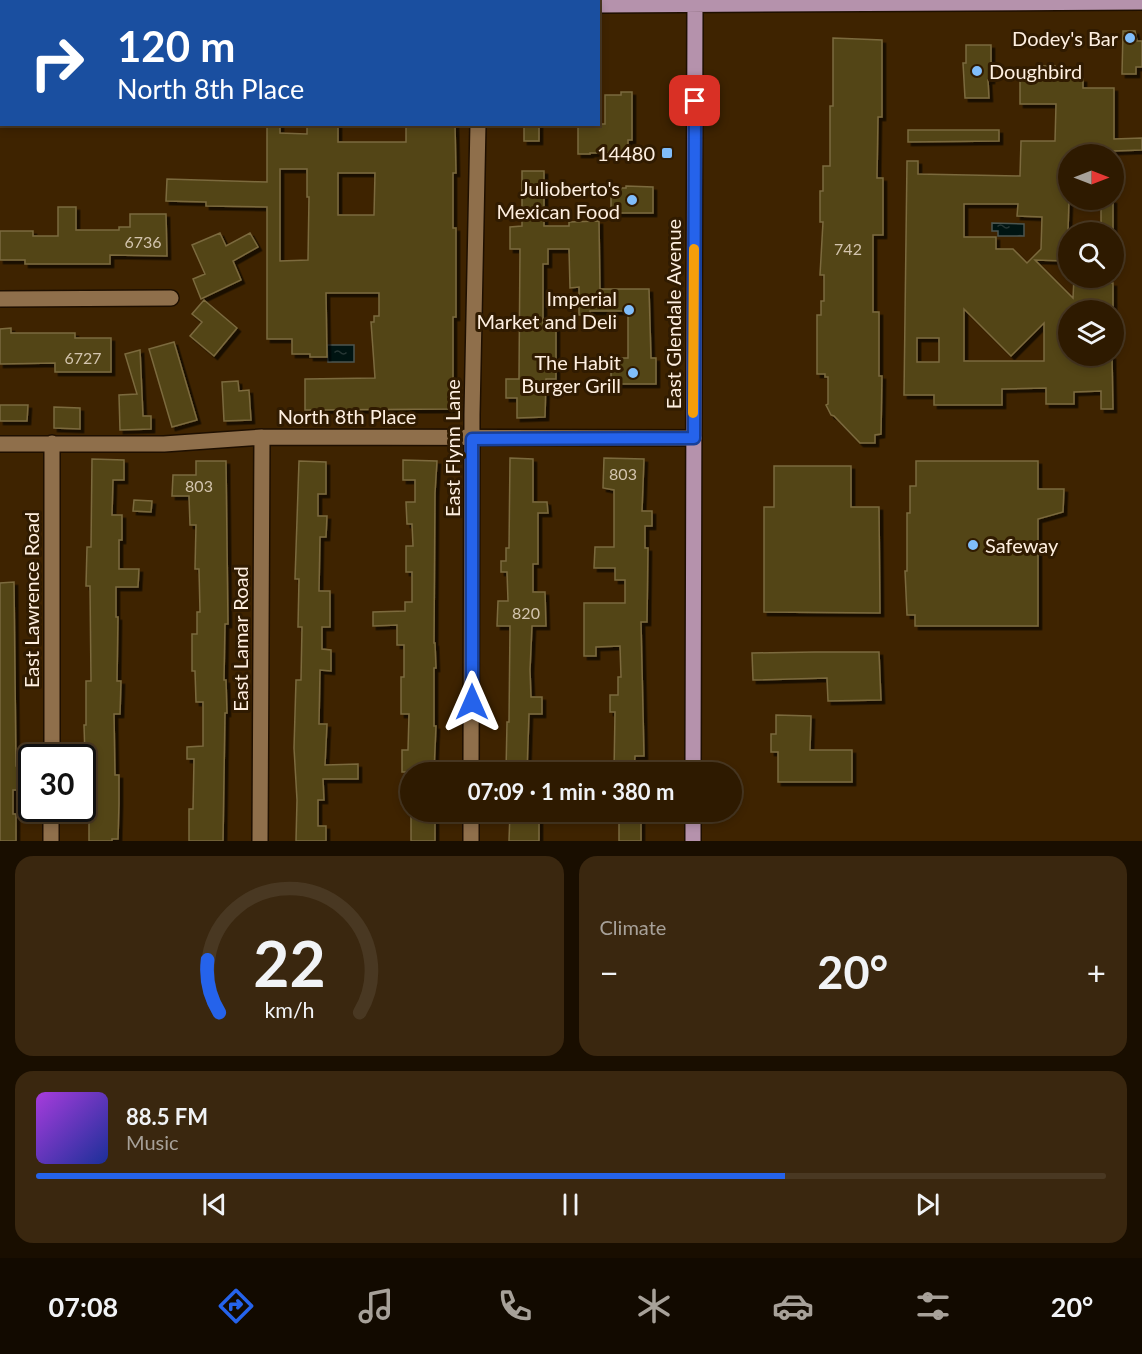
<!DOCTYPE html>
<html lang="en">
<head>
<meta charset="utf-8">
<style>
	:root { --surface:#2e1a00; --page:#3a270f; --text:#f1f3f6; --muted:#a7a199; --line:#493822; --accent:#2563eb }
	body { margin:0; font-family:Lato,sans-serif; background:var(--page); color:var(--text); height:100vh; display:flex; flex-direction:column; font-size:22px; white-space:nowrap }
	* { box-sizing:border-box; margin:0 }
	p { font-size:20px; color:var(--muted) }
	.icon { flex:none; width:33px; height:33px; fill:none; stroke:currentColor; stroke-width:2; stroke-linecap:round; stroke-linejoin:round }
	.map { position:relative; height:841px; overflow:hidden }
	.sheet { display:flex; flex-direction:column; gap:15px; padding:15px; background:#190e00; flex:1 }
	.sheet>* { flex:none }
	.hud { position:absolute; left:0px; top:0px; width:600px; height:126px; box-shadow:0 3px 9px #0003,0 0 0 2px var(--line); background:#1a4fa0; color:#fff; overflow:hidden }
	.needle { width:39px; rotate:90deg }
	.controls { position:absolute; left:1058px; top:144px; display:grid; gap:12px }
	.controls a { display:grid; place-items:center; width:66px; height:66px; border-radius:50%; background:var(--surface); box-shadow:0 3px 9px #0003,0 0 0 2px var(--line); font-size:30px }
	.speed { position:absolute; left:18px; top:744px; display:flex; gap:12px; font-size:30px; font-weight:700; text-align:center }
	.speed>* { display:grid; place-content:center; width:78px; height:78px; border-radius:50%; background:var(--surface); box-shadow:0 3px 9px #0003,0 0 0 2px var(--line); line-height:1 }
	.speed .limit { border:3px solid #111; border-radius:9px; background:#fff; color:#111 }
	.pin { position:absolute; display:grid; place-items:center; width:51px; height:51px; color:#fff; margin:-26px; border-radius:12px; box-shadow:0 3px 9px #0006 }
	.me { position:absolute; width:66px; margin:-33px; rotate:0deg; stroke-linejoin:round; filter:drop-shadow(0 0 4px #0008) }
	.turn { display:flex; align-items:center; gap:21px; height:126px; padding:0 18px; font-size:27px }
	.turn .icon { width:78px; height:78px; stroke-width:2.5 }
	.turn b { display:block; font-size:42px; line-height:51px }
	.big { font-size:45px; font-weight:700; line-height:1.1 }
	.sheet .card { flex:1; display:flex; flex-direction:column; justify-content:center; gap:9px; min-width:0; padding:0 21px; border-radius:18px; background:var(--page) }
	.sheet .dial { align-items:center; gap:0 }
	.dial svg { height:156px; overflow:visible; fill:none; stroke:var(--line); stroke-width:7; stroke-linecap:round; text-anchor:middle }
	.dial text { fill:var(--text); stroke:none }
	.song { display:flex; align-items:center; gap:18px }
	.cover { width:72px; height:72px; border-radius:9px; background:linear-gradient(135deg,hsl(280 70% 55%),hsl(230 70% 35%)) }
	.played { height:6px; border-radius:3px; background:linear-gradient(90deg,var(--accent) 70%,var(--line) 70%) }
	.keys { display:flex; justify-content:space-around; direction:ltr }
	.heat { display:flex; justify-content:space-between; align-items:center; font-size:33px; direction:ltr }
	.sheet .tiles { flex:1; display:grid; gap:15px; grid-template-columns:1fr 1fr }
	.card:last-child { grid-column:span 2 }
	.trip { position:absolute; left:400px; top:762px; width:342px; height:60px; border-radius:30px; background:var(--surface); box-shadow:0 3px 9px #0003,0 0 0 2px var(--line); font-weight:700; line-height:60px; text-align:center }
	.dock { display:flex; height:96px; justify-content:space-around; align-items:center; background:#120a00; color:var(--muted) }
	.dock .icon { width:42px; height:42px }
	.dock .selected { color:var(--accent) }
	.dock b { font-size:27px; color:var(--text) }
	.map>svg:first-child { display:block }
	.water { fill:url(#water-ripples); stroke:#4c5650; stroke-width:1.5 }
	.building { fill:#534418; stroke:#7b6a3e; stroke-width:1.5; fill-rule:evenodd; filter:url(#shadow) }
	.lines { fill:none; stroke-linecap:round; stroke-linejoin:round }
	.minor-casing { stroke:#1e0f00; stroke-width:18 }
	.major-casing { stroke:#1e0f00; stroke-width:18 }
	.minor { stroke:#8f6f4b; stroke-width:15 }
	.major { stroke:#b592ac; stroke-width:15 }
	.route-casing { stroke:#184099; stroke-width:15 }
	.route { stroke:#2563eb; stroke-width:10 }
	.slow { stroke:#f59e0b; stroke-width:10 }
	.poi-dot { fill:#80bdfa; stroke:#301b01; stroke-width:2 }
	.labels { text-anchor:middle; dominant-baseline:central; stroke-width:6; stroke-linejoin:round; paint-order:stroke }
	.number-label { font-size:16px; fill:#d3c4ae }
	.poi-label { font-size:20px; fill:#feefe0; stroke:#301b01; text-anchor:end }
	.street-label { font-size:20px; fill:#feefe0; stroke:#301b01 }
</style>
</head>
<body>
<div class="map">
<svg width="1142" height="841" viewBox="0 0 1142 841">
	<defs>
		<pattern id="water-ripples" width="26" height="14" patternUnits="userSpaceOnUse" patternTransform="scale(1.5)"><rect width="26" height="14" fill="#001412"/><path d="M2 4q2-2 4 0t4 0M15 11q2-2 4 0t4 0" fill="none" stroke="#263634"/></pattern>
		<filter id="shadow"><feDropShadow dx="3.5" dy="3.5" stdDeviation="0" flood-color="#0009"/></filter>
	</defs>
	<rect width="100%" height="100%" fill="#3e2300"/>
	<path class="water" d="M992 223 1024 224V236H998V231H992Z
		M327 345H354V362H328Z"/>
	<path class="building" d="M1123 31H1135L1137 41H1142V67H1136V74H1122Z
		M833 38 882 40V117H878L877 178H883V235H873V312H879V376H882L881 434 875 435V443H860L834 416 831 415 826 405 828 404V377H825V374H817V315H821V301H824V275H820L823 222H820V191H823V166H830V106H833Z
		M966 45H991V80H988L989 98H965L963 63H966Z
		M1042 66H1055V74H1060V76H1068V79H1083V88H1114V139L1142 138V150L1114 151V154H1068L1069 200 1067 261 1035 260 1073 298 1074 278H1085V283H1113V310H1068V356H1112L1113 409H1101V391L1074 392V404H1046V388L1002 389V405H934V395H904L907 161H918V174L1020 176 1021 141H1055L1056 104H1020V79H1029V77L1043 74ZM964 204H1018L1017 216 1042 217 1041 249 1027 263 1013 249H996V237H964ZM964 309 1011 356 1044 323V361H964ZM917 338H939V362H917Z
		M621 92H632V140H628V153H590V154H578V124H605V95H621Z
		M267 124H280V133L307 134V124H338V142H406V124H455L456 173H453V228H456V317H453V409L305 410V379L375 378 371 322H374V316H379V293H326L327 357H310V354H292V339H267V207L206 206V202L166 201 167 179 267 182ZM280 169H307V197H309L308 260 280 261ZM338 173H375L374 215H338Z
		M524 124H539V141H524Z
		M908 130H999V141L908 142Z
		M522 171H544V226H569V222L599 221 600 289H649L651 358H656V384H611V358H628V311H590V315H579V287L570 288 569 249H548V264H543V326H556V379H546L545 417 517 418V398H506V379H519L520 249H510V227L522 226Z
		M626 186 653 187V213H611V188H626Z
		M1101 200H1113V232H1101Z
		M58 207H76V230H119V227H130V214H166L167 256 110 255V264H25V260H0V231H33V236H58Z
		M220 233 226 246 250 233 258 247 233 261 241 280 201 299 193 279 205 274 192 245Z
		M204 300 237 328 214 356 190 336 202 322 192 314Z
		M11 328V333H75V338H111V372H55V363L0 364V329Z
		M174 342 197 420 172 427 149 349Z
		M140 350 143 416H151V429L120 430 119 395 137 394 125 354Z
		M238 381 239 391 249 390 251 420 224 421 222 382Z
		M0 405H28L27 421H0Z
		M54 407 80 408V429L54 428Z
		M510 458 533 459V502H547L548 513H538V564H533V592H545L546 626H532L530 670 531 697H542V714H529L527 772H506L507 722H509L510 626H497L498 601H508L507 572H501V561H506V548H509Z
		M604 458 644 459 642 511H652V526H645V548H648L647 622H641L644 756H635L634 772H614L615 712H610V695H618V677H621L620 646 596 647V656H584V603H625V580H615V568H594L595 547H614V490L603 488Z
		M92 459 124 460V480H113L112 515H122V540H119V569H139L138 587H116V617H118L117 681H121L120 714H114L115 775H119V803L118 839H112V841H89V757H85L84 725H86V681H91L90 586H86L87 547H91Z
		M403 460 437 461 435 493 434 643H435L436 668H434V726H436L434 772H402V750H408L409 714H401V677H404V645H397V625L373 626V612L405 611V602H412V572H406V546H413L412 524H407L406 502H415V480H403Z
		M196 461H226L228 624H225L224 680H226L227 713H225L223 841H189V809H193L194 759H187V747L203 746V702H196L195 671H192V634H197V612H200L199 569H195L196 525H190L189 496H172L173 475H196Z
		M299 461 326 462V494H318V516H327L326 537H320L319 591H330V627H322V649L331 650V671L320 670 319 724H327L325 765 358 764V779H323L324 800H318V826H326V841H296L297 800 294 748 296 680H301L302 627H298L299 579H295Z
		M916 461H1038V489H1064L1063 512 1038 519V626H915V615H907L905 571H907V513H910V486H916Z
		M774 466H851V507H879L880 613 764 612V507H774Z
		M134 500 152 501 151 512 133 511Z
		M14 582 16 766H17L18 790H13V814H16V841H0V583Z
		M815 652H879L881 700 828 701 827 678 753 680 752 653Z
		M776 715 811 716 810 750H852V782H778V752H771V734H776Z
		M510 812 539 813V841H509Z
		M619 812H641V841H619Z
		M411 816H435V841H411Z"/>
	<g class="lines">
		<defs>
			<path id="minor" d="M370 2V0
				M0 299 171 298
				M0 444H164L262 437 694 438
				M52 758V443
				M471 772 472 414 478 124
				M51 841V808
				M260 841 262 437
				M471 841V812"/>
			<path id="major" d="M598 5 1142 2
				M0 9H2
				M693 772 695 0
				M693 812V841"/>
		</defs>
		<use href="#minor" class="minor-casing"/>
		<use href="#major" class="major-casing"/>
		<use href="#minor" class="minor"/>
		<use href="#major" class="major"/>
	</g>
	<g class="lines">
		<defs>
			<path id="route" d="M472 702V439L694 438 695 101"/>
		</defs>
		<use href="#route" class="route-casing"/>
		<use href="#route" class="route"/>
		<path class="slow" d="M693 413 694 249"/>
	</g>
	<g class="poi-dot">
		<circle cx="1130" cy="38" r="6"/>
		<circle cx="977" cy="71" r="6"/>
		<rect x="661" y="147" width="12" height="12" rx="3"/>
		<circle cx="632" cy="200" r="6"/>
		<circle cx="629" cy="310" r="6"/>
		<circle cx="633" cy="373" r="6"/>
		<circle cx="973" cy="545" r="6"/>
	</g>
	<g class="labels">
		<g class="number-label">
			<text x="143" y="241">6736</text>
			<text x="848" y="248">742</text>
			<text x="83" y="357">6727</text>
			<text x="623" y="473">803</text>
			<text x="199" y="485">803</text>
			<text x="526" y="612">820</text>
		</g>
		<g class="poi-label">
			<text x="1118" y="38">Dodey's Bar</text>
			<text x="989" y="71" text-anchor="start">Doughbird</text>
			<text x="655" y="153">14480</text>
			<text x="620" y="188">Julioberto's<tspan x="620" dy="23">Mexican Food</tspan></text>
			<text x="617" y="298">Imperial<tspan x="617" dy="23">Market and Deli</tspan></text>
			<text x="621" y="362">The Habit<tspan x="621" dy="23">Burger Grill</tspan></text>
			<text x="985" y="545" text-anchor="start">Safeway</text>
		</g>
		<g class="street-label">
			<text transform="translate(673 314) rotate(-90)">East Glendale Avenue</text>
			<text x="347" y="416">North 8th Place</text>
			<text transform="translate(452 448) rotate(-90)">East Flynn Lane</text>
			<text transform="translate(31 600) rotate(-90)">East Lawrence Road</text>
			<text transform="translate(240 639) rotate(-90)">East Lamar Road</text>
		</g>
	</g>
</svg>
<div class="controls">
<a><svg class="needle" viewBox="-14 -14 28 28"><path d="M0-13l5 13h-10z" fill="#e53935"/><path d="M0 13l5-13h-10z" fill="#a7a199"/></svg></a>
<a><svg class="icon" aria-label="search" viewBox="0 0 24 24"><circle cx="10" cy="10" r="6"/><path d="M15 15l6 6"/></svg></a>
<a><svg class="icon" aria-label="layers" viewBox="0 0 24 24"><path d="M12 4l9 5-9 5-9-5zM3 14l9 5 9-5"/></svg></a>
</div>
<div class="speed"><div class="limit">30</div></div>
<div class="pin" style="left:695px;top:101px;background:#d93025"><svg class="icon" aria-label="arrive" viewBox="0 0 24 24"><path d="M6 21V4h12l-3 4 3 4H6"/></svg></div>
<svg class="me" style="left:472px;top:702px" viewBox="-20 -20 40 40"><path d="M0-17L14 15 0 8-14 15z" fill="#2563eb" stroke="#fff" stroke-width="4"/></svg>
<div class="trip">07:09 · 1 min · 380 m</div>
<div class="hud">
<div class="turn"><svg class="icon" aria-label="right" viewBox="0 0 24 24"><path d="M7 20v-9h11M14 6l5 5-5 5"/></svg><div><b>120 m</b>North 8th Place</div></div>
</div>
</div>
<section class="sheet">
<div class="tiles">
<div class="card dial"><svg viewBox="0 0 100 80">
<path d="M14 69A42 42 0 1 1 86 69"/>
<path d="M14 69A42 42 0 0 1 8 42" stroke="#2563eb"/>
<text x="50" y="56" font-size="32" font-weight="700">22</text>
<text x="50" y="72" font-size="11">km/h</text>
</svg></div>
<div class="card"><p>Climate</p>
<div class="heat"><a>−</a><b class="big">20°</b><a>+</a></div>
</div>
<div class="card">
<div class="song"><i class="cover"></i><div><b>88.5 FM</b><p>Music</p></div></div>
<div class="played"></div>
<div class="keys"><svg class="icon" aria-label="previous" viewBox="0 0 24 24"><path d="M18 5L8 12l10 7zM5 5v14"/></svg><svg class="icon" aria-label="pause" viewBox="0 0 24 24"><path d="M8 5v14M16 5v14"/></svg><svg class="icon" aria-label="next" viewBox="0 0 24 24"><path d="M6 5l10 7-10 7zM19 5v14"/></svg></div>
</div>
</div>
</section>
<nav class="dock">
<b>07:08</b>
<svg class="icon selected" aria-label="directions" viewBox="0 0 24 24"><path d="M12 3l9 9-9 9-9-9zM9 14v-3h6M13 9l2 2-2 2"/></svg>
<svg class="icon" aria-label="music" viewBox="0 0 24 24"><path d="M9 18V5l10-2v13"/><circle cx="6" cy="18" r="3"/><circle cx="16" cy="16" r="3"/></svg>
<svg class="icon" aria-label="phone" viewBox="0 0 24 24"><path d="M5 4h4l2 5-3 2q2 4 5 5l2-3 5 2v4C11 20 4 13 5 4z"/></svg>
<svg class="icon" aria-label="climate" viewBox="0 0 24 24"><path d="M12 3v18M4 7l16 10M4 17L20 7"/></svg>
<svg class="icon" aria-label="car" viewBox="0 0 24 24"><path d="M5 17H2v-5l4-1 3-4h7l3 4 3 1v5h-3M9 17h6M6 11h13"/><circle cx="7" cy="17" r="2"/><circle cx="17" cy="17" r="2"/></svg>
<svg class="icon" aria-label="filters" viewBox="0 0 24 24"><path d="M4 7h16M4 17h16"/><circle cx="9" cy="7" r="2"/><circle cx="15" cy="17" r="2"/></svg>
<b>20°</b>
</nav>
</body>
</html>
